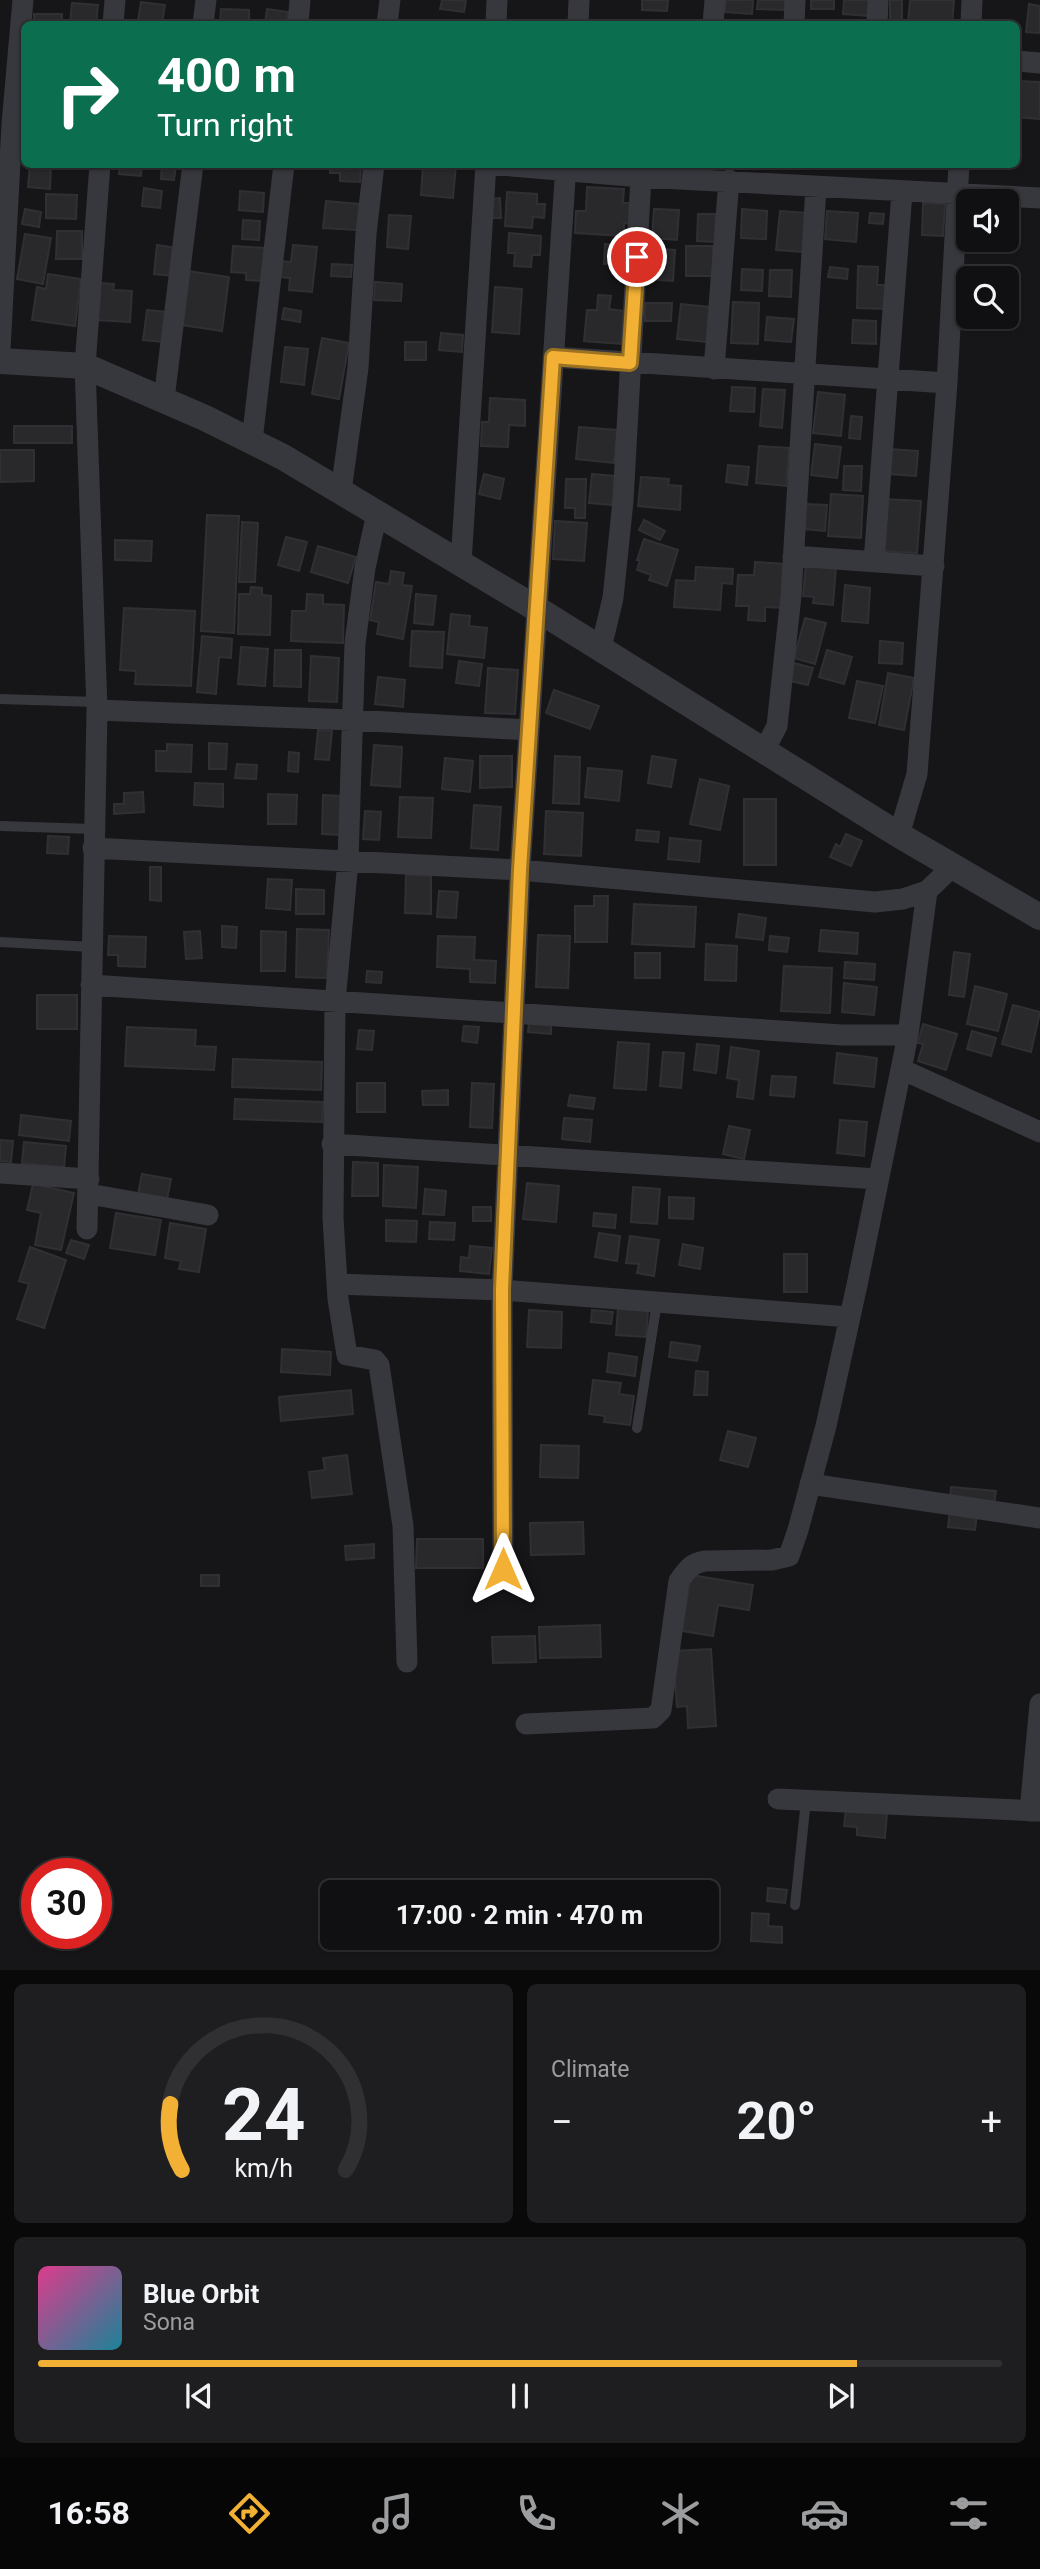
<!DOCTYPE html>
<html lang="en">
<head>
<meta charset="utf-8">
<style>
	:root { --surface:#101012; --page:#1e1e20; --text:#f1f3f6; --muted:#9c9d9f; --line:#303032; --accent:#f2b134 }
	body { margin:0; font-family:Roboto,sans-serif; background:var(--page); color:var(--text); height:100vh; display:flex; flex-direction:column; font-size:26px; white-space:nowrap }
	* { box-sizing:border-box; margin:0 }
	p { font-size:23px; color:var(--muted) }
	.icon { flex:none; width:38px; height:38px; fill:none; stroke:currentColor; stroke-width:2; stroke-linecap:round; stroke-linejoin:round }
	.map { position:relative; height:1970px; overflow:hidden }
	.panel { display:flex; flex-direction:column; gap:14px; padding:14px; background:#09090a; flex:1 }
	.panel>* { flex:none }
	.hud { position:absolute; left:21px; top:21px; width:999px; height:147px; border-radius:10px; box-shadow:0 2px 5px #0004,0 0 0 2px var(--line); background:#0b6e4f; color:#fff; overflow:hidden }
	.controls { position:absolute; left:956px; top:189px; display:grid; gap:14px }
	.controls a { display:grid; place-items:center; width:63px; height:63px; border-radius:10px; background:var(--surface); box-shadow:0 2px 5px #0004,0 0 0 2px var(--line); font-size:35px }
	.speed { position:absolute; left:21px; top:1858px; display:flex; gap:14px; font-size:35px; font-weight:700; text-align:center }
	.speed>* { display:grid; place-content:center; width:91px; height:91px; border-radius:50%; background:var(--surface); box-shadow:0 2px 5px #0004,0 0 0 2px var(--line); line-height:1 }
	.speed .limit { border:10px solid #d22; background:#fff; color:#111 }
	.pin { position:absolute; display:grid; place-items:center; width:60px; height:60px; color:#fff; margin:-30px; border:4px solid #fff; border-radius:50%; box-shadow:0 2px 7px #0007 }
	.me { position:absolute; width:77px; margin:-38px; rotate:0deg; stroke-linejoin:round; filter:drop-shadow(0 0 5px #0008) }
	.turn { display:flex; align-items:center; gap:24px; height:147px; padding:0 21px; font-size:32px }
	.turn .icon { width:91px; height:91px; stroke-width:2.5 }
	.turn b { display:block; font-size:49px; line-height:60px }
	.big { font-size:52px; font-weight:700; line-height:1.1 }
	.panel .widget { flex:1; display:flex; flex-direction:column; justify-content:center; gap:10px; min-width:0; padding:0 24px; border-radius:10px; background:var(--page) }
	.panel .dial { align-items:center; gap:0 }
	.dial svg { height:182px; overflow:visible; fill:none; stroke:var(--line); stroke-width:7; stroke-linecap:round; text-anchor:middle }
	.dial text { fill:var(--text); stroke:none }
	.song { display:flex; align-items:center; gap:21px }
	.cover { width:84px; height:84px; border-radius:10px; background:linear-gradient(135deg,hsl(330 70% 55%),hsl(190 70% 35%)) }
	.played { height:7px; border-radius:4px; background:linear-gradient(90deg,var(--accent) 85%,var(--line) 85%) }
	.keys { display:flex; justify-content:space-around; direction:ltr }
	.heat { display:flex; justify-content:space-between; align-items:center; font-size:38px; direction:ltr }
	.panel .tiles { flex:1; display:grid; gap:14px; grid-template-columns:1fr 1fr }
	.widget:last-child { grid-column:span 2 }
	.trip { position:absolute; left:320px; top:1880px; width:399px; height:70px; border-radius:10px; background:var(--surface); box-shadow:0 2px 5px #0004,0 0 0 2px var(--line); font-weight:700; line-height:70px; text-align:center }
	.menu { display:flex; height:112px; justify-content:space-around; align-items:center; background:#060607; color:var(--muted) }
	.menu .icon { width:49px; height:49px }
	.menu .on { color:var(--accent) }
	.menu b { font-size:32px; color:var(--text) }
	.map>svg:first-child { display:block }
	.building { fill:#29292c; stroke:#303034; stroke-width:2 }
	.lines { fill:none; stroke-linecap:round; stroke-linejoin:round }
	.service { stroke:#37383d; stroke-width:10 }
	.minor { stroke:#37383d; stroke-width:21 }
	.tertiary { stroke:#37383d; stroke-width:26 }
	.route-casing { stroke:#9d7322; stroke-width:18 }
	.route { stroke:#f2b134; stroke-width:12 }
</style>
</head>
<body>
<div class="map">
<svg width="1040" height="1971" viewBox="0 0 1040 1971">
	<rect width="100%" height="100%" fill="#161618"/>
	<path class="building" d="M442 0H466L464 12 440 9Z
		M642 0H668L667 11 642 10Z
		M726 0H753L752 14 725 12Z
		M758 0H785V10L757 9Z
		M811 0H834V9H811Z
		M844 0H869L868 16 843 14Z
		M890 0H902V20H890Z
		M910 0H954L952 24 908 23Z
		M141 2 165 5 162 24 138 21Z
		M72 3 98 5 96 24H70Z
		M1029 4 1040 6V33L1026 32Z
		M221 9 249 10V24H220Z
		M267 9 288 12 286 24H265Z
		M34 14H62V24H34Z
		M1017 81 1040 82V119L1017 117Z
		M30 164 51 165 50 189 28 187Z
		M120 164H142L141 176 119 174Z
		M162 164H176L174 180 161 179Z
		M330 164H361L360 182 340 181V173H330Z
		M423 164H456L453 198 421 195Z
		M587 187 624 189 623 203H632L631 224 624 223V236L575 233 576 211H586Z
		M144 188 162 191 160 208 142 206Z
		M240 191 264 193 263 212 239 210Z
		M507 192 537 194V204H545L544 218 533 217 532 228 505 226Z
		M46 194 77 195 76 219 46 218Z
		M500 198 501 218H491V199Z
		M326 201 359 204 357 230 323 228Z
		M923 203 945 204 943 236 922 235Z
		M25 209 41 212 39 227 22 224Z
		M654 209 679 210 677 240 652 238Z
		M742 209 767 211 766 239 741 238Z
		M780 211 807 213 804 252 776 250Z
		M827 211 858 213 856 242 825 239Z
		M870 213 884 214 883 224 869 223Z
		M698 214H716L715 242 697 241Z
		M389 215 411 216 408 249 387 247Z
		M243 220 260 221 259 240 242 239Z
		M57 231H82V259H56Z
		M509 233 541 236 540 255H532L531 267 514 266 515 253H508Z
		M25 234 51 238 43 284 17 279Z
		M605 244 624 245V265L604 264Z
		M157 245 178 248 174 276 154 274Z
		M293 245 317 247 312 292 289 290 290 278 281 277 282 261 291 262Z
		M233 246 265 248 263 281 246 280V273L231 272Z
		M686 246H713V276H686Z
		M649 248 675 250 673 281 647 279Z
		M332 264 352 265 351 277 331 276Z
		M858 266 878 267 877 285H889L888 309 857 308Z
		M830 267 848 269 847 279 828 277Z
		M742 269 763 270 762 291 741 290Z
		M770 270H792L791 297 769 296Z
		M188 271 229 277 222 331 181 325Z
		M48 274 81 279 75 326 32 320 37 287 46 289Z
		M375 282 402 284 401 301 374 300Z
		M98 283 114 284 113 290 132 291 130 322 96 320Z
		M495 287 522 289 519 334 492 332Z
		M598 295 611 296 609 309 624 311 621 344 584 341 587 310H597Z
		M733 302 759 303 758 344 731 343Z
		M645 303H672L671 321H645Z
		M681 304 710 307 707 342 677 339Z
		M284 308 301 311 300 322 282 319Z
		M147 310 167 312 163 342 143 340Z
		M767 317 794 319 791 342 765 340Z
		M853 320 876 321V344L852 343Z
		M441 333 463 335 462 352 439 350Z
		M322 338 349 343 339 399 312 394Z
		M405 342H426V360H405Z
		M285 347 308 349 304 385 281 382Z
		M732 387 755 388 754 412 730 411Z
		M763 389 785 390 782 428 760 426Z
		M818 392 845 395 841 436 813 433Z
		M490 398 525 400V426L509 425 508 447 481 446 482 422H489Z
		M851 416 862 417 860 439 849 438Z
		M14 426H72V443H14Z
		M579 427 617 430 614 463 576 459Z
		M815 444 841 447 837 478 811 475Z
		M759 446 789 448 786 486 756 483Z
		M889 449 918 451 916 476 888 474Z
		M0 450H34V481L0 482Z
		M728 465 749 467 747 485 726 482Z
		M844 466H862L861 491 843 490Z
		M484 474 504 479 500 499 479 494Z
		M592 474 615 476 612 505 589 503Z
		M641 477 669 479 668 485 681 486 680 510 638 506Z
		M566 479H586L585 518H575V508H565Z
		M831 494 863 496 861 538 828 536Z
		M884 499 921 501 917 553 880 551Z
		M806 504 827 505 825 531 804 529Z
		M207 515 239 516 234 633 201 631Z
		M644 520 665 531 660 540 639 530Z
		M555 521 587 523 584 561 553 559Z
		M242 522 258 523 255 582H239Z
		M286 537 307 542 299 571 278 565Z
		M644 539 678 550 667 586 649 580 651 575 637 570 640 560H637Z
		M115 540 152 541 151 561 115 560Z
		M318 546 356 557 348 583 311 572Z
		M755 562 786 564 784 608 765 607V621L748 620 749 606H736L738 575H754Z
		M806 564 836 567 833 605 813 603 814 597 803 596Z
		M696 567 733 569 732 584 722 583 720 610 674 607 676 580 695 581Z
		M391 571 404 573 402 585 412 586 403 639 377 634 379 622 370 620 376 582 389 584Z
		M845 585 870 588 868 623 842 621Z
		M251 587 262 588V595L271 596 270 635 238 634 239 594H250Z
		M307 594 323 595V604L344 605 343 643 291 641 292 611H306Z
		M416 594 436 596 433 625 414 623Z
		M124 608 195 611 191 686 135 684 136 671 120 670Z
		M451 614 470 616 469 626 487 628 484 658 447 654Z
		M805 618 826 623 815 664 794 658Z
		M412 631 444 632 442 668 410 666Z
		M202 636 232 639 231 658 219 657 216 694 197 692Z
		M880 641 903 643 902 664 879 663Z
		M241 647 268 649 265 686 238 684Z
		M275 650H301V687L274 686Z
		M827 650 852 657 844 684 819 677Z
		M311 656 339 658 337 702 309 701Z
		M459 661 482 664 479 686 456 683Z
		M794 663 813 668 808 685 790 681Z
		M488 668 518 670 515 714 485 713Z
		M888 673 914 678 904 730 879 725Z
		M378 677 405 680 403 707 375 704Z
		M857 681 883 686 875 723 849 718Z
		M554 690 599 706 590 729 546 713Z
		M318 730 332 731 329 760 315 759Z
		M209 743 227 744 226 769H209Z
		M167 744 192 745 191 772 156 771V751H167Z
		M374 745 402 747 400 787 371 785Z
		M289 752 299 753 298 772 288 771Z
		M480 756H512V787L480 788Z
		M555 756 580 757 579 804 553 803Z
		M652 756 676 760 671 787 648 783Z
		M445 758 473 761 470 792 442 789Z
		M237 764 257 765 256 779 235 778Z
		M588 768 622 771 619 801 585 797Z
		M700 779 729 786 720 830 690 824Z
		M195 783 223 784V807L194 805Z
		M143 792 144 812 114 814V804H124V793Z
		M268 794 297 795 296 824H268Z
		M323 795 343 796 342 835 322 834Z
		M400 797 433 798 431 838 398 837Z
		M744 799H776V865H744Z
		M474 805 501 807 498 850 471 848Z
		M365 811 381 812 379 840 363 839Z
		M546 811 583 813 581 856 544 854Z
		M637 830 659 832 658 842 636 840Z
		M846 834 862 841 851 866 830 857 836 844 840 847Z
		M48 836 69 837 68 854 47 853Z
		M670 838 701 841 699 862 668 859Z
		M150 867H161V901L150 900Z
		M406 875 431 876V914L405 913Z
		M268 879 292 880 290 910 266 908Z
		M296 889 324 890V914H296Z
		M439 891 458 892 456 918 437 917Z
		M594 896H608L607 942H575V906H594Z
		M634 904 696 907 694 947 632 944Z
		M739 914 766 918 763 940 736 937Z
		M222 926 237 927 236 948 222 947Z
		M297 929 329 930 327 978 296 977Z
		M821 930 858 933 857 954 819 951Z
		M200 931 202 958 186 959 184 932Z
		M261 931 286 932 285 971H261Z
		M538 935 570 936 568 988 536 987Z
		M109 936 146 937 145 967 118 966V955H108Z
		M438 936 475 937 474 960 496 961 495 983 470 982V969L437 967Z
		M770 936 789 938 787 952 769 950Z
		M706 944 737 946 736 981 705 980Z
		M954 952 970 954 964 997 949 995Z
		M635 953H660V978H635Z
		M845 962 875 964 874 980 844 978Z
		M784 966 832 968 830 1013 781 1011Z
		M367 971 382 972 381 983 366 982Z
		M844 983 877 987 874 1015 842 1012Z
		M975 986 1007 994 998 1031 967 1024Z
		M37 995H77V1029H37Z
		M1013 1005 1040 1012 1031 1052 1002 1044Z
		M529 1021 551 1022V1034L528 1032Z
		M923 1024 957 1034 946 1070 918 1061 923 1044 918 1043Z
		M464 1026 479 1027 477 1043 462 1041Z
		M127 1027 196 1030 195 1046 216 1047 214 1070 125 1066Z
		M359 1030 374 1031 372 1050 357 1049Z
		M972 1031 996 1038 991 1056 967 1049Z
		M618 1042 649 1044 646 1090 614 1088Z
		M697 1044 719 1046 716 1073 694 1070Z
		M731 1047 759 1051 753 1099 737 1097 739 1080 727 1078Z
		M663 1052 684 1053 681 1088 660 1086Z
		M837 1053 877 1058 874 1087 834 1083Z
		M233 1059 322 1062 321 1090 232 1087Z
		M772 1076 796 1077 794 1097 770 1095Z
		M357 1083H385V1112H357Z
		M472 1083 494 1084 492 1128 470 1127Z
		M448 1090V1105H423L422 1091Z
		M570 1095 595 1098 593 1109 568 1106Z
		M235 1099 323 1102 322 1122 234 1119Z
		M21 1115 71 1121 69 1141 19 1135Z
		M564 1118 592 1120 590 1142 562 1139Z
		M840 1120 867 1122 864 1156 837 1153Z
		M729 1126 750 1130 744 1159 723 1154Z
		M0 1140 13 1141 11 1162 0 1161Z
		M24 1142 66 1146 64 1167 22 1163Z
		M353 1162 378 1163V1196H352Z
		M384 1165 418 1167 416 1208 383 1206Z
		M142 1174 171 1179 167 1199 138 1194Z
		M527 1183 559 1186 556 1222 523 1219Z
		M33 1184 74 1193 61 1250 35 1245 41 1213 27 1210Z
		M633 1187 660 1189 657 1224 631 1222Z
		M425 1189 446 1191 444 1215 423 1214Z
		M669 1197 694 1198 693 1219 669 1218Z
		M473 1207H491V1221H473Z
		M116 1213 161 1220 155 1255 110 1248Z
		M594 1213 616 1215 615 1228 593 1226Z
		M386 1220 417 1221 416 1242 386 1241Z
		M430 1222 455 1223 454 1240 429 1239Z
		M170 1223 206 1229 199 1272 179 1269 181 1261 165 1258Z
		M599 1233 620 1236 617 1261 595 1257Z
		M630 1236 659 1240 654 1276 637 1273 639 1264 626 1263Z
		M71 1240 89 1245 84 1259 66 1253Z
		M683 1244 703 1248 700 1269 679 1265Z
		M470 1246 492 1248 489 1274 460 1271 461 1257 469 1258Z
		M30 1247 66 1260 44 1328 17 1319 29 1284 19 1281Z
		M784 1254H807V1292H784Z
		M618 1308 648 1311 646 1337 616 1335Z
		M529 1310 562 1312 561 1348 527 1347Z
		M592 1310 613 1312 611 1324 591 1322Z
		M671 1342 700 1346 697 1361 669 1357Z
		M282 1349 331 1352 330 1375 281 1372Z
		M609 1353 637 1357 635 1376 607 1372Z
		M696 1371 708 1372 707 1395H694Z
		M593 1380 621 1383 619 1394 634 1396 630 1425 604 1422 605 1416 589 1414Z
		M351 1390 353 1414 281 1421 279 1397Z
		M728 1431 756 1438 748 1467 720 1460Z
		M541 1445 579 1446 578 1478 540 1477Z
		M347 1455 352 1494 312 1498 309 1472 325 1470 323 1458Z
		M951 1487 996 1491 994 1505 950 1500Z
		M950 1511 977 1514 975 1530 948 1527Z
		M583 1522 584 1554 531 1555 530 1523Z
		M417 1539H483V1568H416Z
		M374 1544V1558L346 1560 345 1546Z
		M201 1575H219V1586H201Z
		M691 1575 753 1585 749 1610 718 1605 713 1636 682 1631Z
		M600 1625 601 1657 540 1658 539 1627Z
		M535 1636 536 1662 493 1663 492 1637Z
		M711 1649 716 1726 688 1728 687 1706 677 1707 673 1651Z
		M846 1810 887 1813 885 1838 857 1835V1827L844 1826Z
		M768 1888 787 1890 785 1903 767 1901Z
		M752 1913 769 1914 768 1926 782 1927V1943L751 1941Z"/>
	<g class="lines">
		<path class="service" d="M0 699 97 702
			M0 826 94 829
			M0 942 92 947
			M637 1428 657 1302
			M795 1905 806 1800"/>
		<path class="minor" d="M113 24 115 0
			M203 24 206 0
			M298 24 300 0
			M387 24 390 0
			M496 24 497 0
			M578 24 579 0
			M713 24 715 0
			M794 24 795 0
			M877 24 878 0
			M971 24 972 0
			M1017 61 1040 63
			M489 164 641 177 1040 198
			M0 350 12 124 23 0
			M553 357 947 383
			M714 369 729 180
			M164 399 193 164
			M252 441 284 164
			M341 491 358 368 366 234 374 164
			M377 513 365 568 355 643 348 861 335 1002 333 1218 338 1299 347 1355 375 1360 379 1365 403 1526 407 1662
			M793 556 934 566
			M874 562 902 192
			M461 563 486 164
			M601 648 613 598 623 501 641 177
			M97 710 352 720 529 730
			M764 751 777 726 791 596 816 187
			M899 835 917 774 947 383 959 164
			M93 848 520 870 875 902 903 899 927 891 952 867
			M91 985 842 1035H908
			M901 1069 1040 1132
			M332 1144 878 1179
			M0 1173 89 1179
			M89 1194 208 1215
			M87 1229 97 710 85 366 100 164
			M337 1284 502 1290 849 1317
			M810 1484 1040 1518
			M503 1569 502 1290 514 1013 520 870 566 164
			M526 1724 653 1718 661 1710 679 1581C687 1570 691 1563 705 1561L772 1560 789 1556 798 1530 826 1426 857 1285 908 1035 927 891
			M778 1799 1040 1811
			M1030 1811 1040 1704"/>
		<path class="tertiary" d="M0 361 85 366 205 418 283 457 537 609 899 835 1040 917"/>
	</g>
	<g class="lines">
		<defs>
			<path id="route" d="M503 1569 502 1290 520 870 553 357 630 363 637 257"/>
		</defs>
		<use href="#route" class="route-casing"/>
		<use href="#route" class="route"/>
	</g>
</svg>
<div class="controls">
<a><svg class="icon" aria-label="sound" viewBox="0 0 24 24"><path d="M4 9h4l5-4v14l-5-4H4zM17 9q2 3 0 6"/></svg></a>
<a><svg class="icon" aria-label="search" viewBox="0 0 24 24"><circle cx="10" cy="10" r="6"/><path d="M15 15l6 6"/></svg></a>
</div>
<div class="speed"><div class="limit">30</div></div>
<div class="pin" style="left:637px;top:257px;background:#d93025"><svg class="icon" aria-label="arrive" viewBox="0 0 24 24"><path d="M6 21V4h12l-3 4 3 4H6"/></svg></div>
<svg class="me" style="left:503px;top:1569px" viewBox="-20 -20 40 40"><path d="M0-17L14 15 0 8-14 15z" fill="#f2b134" stroke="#fff" stroke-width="4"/></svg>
<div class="trip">17:00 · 2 min · 470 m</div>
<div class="hud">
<div class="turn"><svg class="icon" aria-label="right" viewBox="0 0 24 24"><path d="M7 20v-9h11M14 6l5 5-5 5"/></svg><div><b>400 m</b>Turn right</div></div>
</div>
</div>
<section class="panel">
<div class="tiles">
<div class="widget dial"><svg viewBox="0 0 100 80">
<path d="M14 69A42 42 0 1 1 86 69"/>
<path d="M14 69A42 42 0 0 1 9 40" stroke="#f2b134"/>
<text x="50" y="56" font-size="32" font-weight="700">24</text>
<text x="50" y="72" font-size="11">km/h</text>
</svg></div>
<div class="widget"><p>Climate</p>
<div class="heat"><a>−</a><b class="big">20°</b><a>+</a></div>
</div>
<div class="widget">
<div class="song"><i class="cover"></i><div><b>Blue Orbit</b><p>Sona</p></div></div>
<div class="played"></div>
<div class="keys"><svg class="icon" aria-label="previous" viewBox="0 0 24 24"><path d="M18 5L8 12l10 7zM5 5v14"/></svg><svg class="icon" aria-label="pause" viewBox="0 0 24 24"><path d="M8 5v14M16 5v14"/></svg><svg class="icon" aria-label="next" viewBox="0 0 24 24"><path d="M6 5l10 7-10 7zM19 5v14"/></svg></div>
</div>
</div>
</section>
<nav class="menu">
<b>16:58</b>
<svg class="icon on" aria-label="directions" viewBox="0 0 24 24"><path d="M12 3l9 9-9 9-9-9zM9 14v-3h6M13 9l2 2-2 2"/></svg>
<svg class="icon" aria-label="music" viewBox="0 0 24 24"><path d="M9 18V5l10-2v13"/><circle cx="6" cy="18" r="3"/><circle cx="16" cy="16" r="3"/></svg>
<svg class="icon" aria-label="phone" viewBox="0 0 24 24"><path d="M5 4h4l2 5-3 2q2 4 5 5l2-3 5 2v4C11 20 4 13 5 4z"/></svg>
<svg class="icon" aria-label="climate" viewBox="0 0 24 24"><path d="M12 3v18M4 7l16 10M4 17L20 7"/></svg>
<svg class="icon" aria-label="car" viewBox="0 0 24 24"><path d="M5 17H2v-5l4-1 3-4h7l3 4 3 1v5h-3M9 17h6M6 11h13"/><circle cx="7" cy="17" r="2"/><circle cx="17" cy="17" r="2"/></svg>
<svg class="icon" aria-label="filters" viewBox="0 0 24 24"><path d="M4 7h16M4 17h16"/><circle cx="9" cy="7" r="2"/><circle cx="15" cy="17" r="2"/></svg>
</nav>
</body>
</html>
